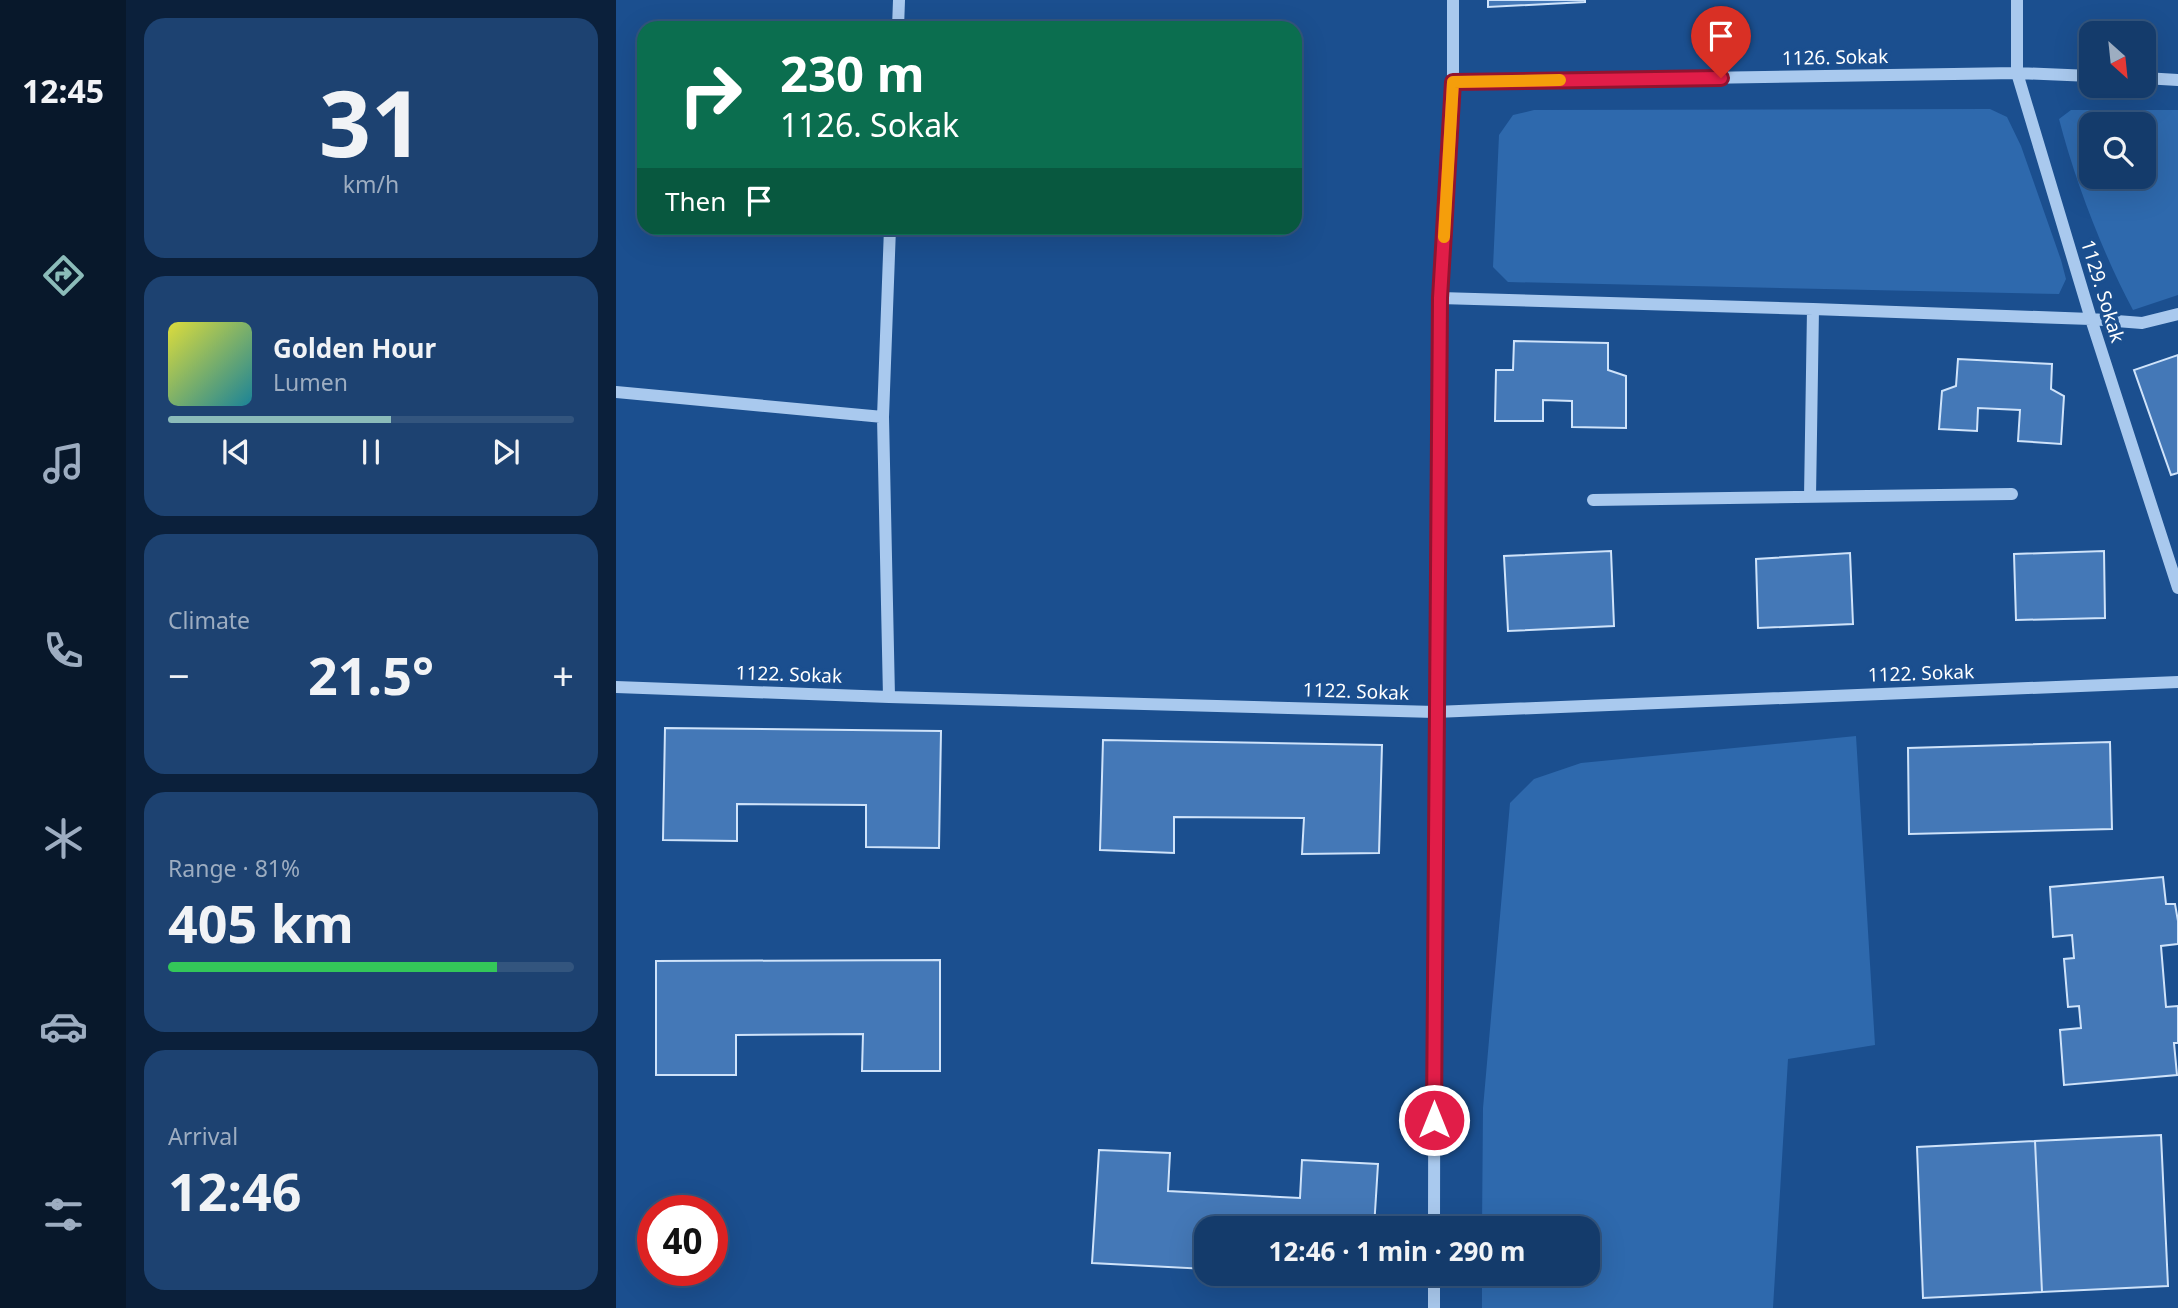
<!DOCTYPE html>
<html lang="en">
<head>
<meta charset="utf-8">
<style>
	:root { --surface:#143b6b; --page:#1d4271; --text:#f1f3f6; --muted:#9dadc1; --line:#33557e; --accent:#8bbbb9 }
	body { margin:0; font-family:"Noto Sans",sans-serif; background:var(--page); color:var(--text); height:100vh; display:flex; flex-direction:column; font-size:26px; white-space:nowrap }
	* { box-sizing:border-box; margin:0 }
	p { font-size:23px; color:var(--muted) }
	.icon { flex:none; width:38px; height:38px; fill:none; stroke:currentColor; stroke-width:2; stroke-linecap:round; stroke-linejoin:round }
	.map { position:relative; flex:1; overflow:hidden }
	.panel { display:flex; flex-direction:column; gap:18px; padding:18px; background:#0b203b; width:490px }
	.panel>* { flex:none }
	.top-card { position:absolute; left:21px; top:21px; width:665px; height:214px; border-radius:21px; box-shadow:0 7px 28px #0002,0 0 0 2px var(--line); background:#0b6e4f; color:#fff; overflow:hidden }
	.needle { width:46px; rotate:153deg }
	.tools { position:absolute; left:1463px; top:21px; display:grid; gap:14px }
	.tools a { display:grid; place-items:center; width:77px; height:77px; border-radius:14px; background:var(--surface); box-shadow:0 7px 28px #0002,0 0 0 2px var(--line); font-size:35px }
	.speed { position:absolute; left:21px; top:1195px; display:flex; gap:14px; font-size:35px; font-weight:700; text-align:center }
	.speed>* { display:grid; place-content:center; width:91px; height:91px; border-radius:50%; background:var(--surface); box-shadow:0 7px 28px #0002,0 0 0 2px var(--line); line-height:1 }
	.speed .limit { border:10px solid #d22; background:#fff; color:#111 }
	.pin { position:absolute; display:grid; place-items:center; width:60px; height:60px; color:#fff; margin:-72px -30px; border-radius:50% 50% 50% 0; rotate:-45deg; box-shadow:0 0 7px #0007 }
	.pin .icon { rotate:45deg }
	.me { position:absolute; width:77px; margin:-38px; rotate:0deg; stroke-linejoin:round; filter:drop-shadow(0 0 5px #0008) }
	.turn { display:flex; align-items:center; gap:24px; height:147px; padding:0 28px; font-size:32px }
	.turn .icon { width:91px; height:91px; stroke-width:2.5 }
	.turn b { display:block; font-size:49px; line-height:60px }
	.then { display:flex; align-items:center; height:66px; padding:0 28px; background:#0003; gap:14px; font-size:26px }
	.big { font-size:52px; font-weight:700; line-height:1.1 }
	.panel .tile { flex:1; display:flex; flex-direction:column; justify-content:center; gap:10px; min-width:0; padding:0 24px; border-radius:21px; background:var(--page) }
	.panel .dial { align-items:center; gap:0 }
	.dial b { font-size:91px; line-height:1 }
	.song { display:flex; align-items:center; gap:21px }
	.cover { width:84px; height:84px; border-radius:10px; background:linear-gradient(135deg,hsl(60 70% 55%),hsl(190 70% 35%)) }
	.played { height:7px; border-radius:4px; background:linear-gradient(90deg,var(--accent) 55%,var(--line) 55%) }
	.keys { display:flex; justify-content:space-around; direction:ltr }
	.heat { display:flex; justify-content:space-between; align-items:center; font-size:38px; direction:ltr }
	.charge { height:10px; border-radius:5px; background:linear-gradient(90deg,#34c759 81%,var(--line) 0) }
	.trip { position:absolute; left:578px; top:1216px; width:406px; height:70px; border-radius:21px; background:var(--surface); box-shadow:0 7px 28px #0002,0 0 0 2px var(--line); font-weight:700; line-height:70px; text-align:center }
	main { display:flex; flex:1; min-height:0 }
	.tabs { display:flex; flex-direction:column; width:126px; justify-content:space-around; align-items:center; background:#08182b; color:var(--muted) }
	.tabs .icon { width:49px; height:49px }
	.tabs .current { color:var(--accent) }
	.tabs b { font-size:32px; color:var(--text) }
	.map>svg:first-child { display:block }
	.green { fill:#2e69ad; fill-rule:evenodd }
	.building { fill:#4478b7; stroke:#cfe3fa; stroke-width:2 }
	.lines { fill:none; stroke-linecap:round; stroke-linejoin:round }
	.minor { stroke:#a9c9ee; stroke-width:12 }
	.route-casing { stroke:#92132f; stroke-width:18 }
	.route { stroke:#e11d48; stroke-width:12 }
	.slow { stroke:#f59e0b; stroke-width:12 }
	.labels { text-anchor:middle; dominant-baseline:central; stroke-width:7; stroke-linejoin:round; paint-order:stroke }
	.street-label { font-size:19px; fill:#fff; stroke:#1b4f8f }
</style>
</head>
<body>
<main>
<nav class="tabs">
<b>12:45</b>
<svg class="icon current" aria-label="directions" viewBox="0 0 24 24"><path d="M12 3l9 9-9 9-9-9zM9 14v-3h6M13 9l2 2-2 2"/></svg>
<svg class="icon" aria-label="music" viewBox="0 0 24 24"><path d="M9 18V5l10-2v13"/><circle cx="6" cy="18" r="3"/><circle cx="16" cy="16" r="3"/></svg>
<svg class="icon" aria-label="phone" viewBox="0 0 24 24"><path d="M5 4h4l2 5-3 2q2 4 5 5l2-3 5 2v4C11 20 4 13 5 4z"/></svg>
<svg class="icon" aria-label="climate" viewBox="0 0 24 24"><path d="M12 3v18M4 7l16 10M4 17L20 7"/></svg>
<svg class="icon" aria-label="car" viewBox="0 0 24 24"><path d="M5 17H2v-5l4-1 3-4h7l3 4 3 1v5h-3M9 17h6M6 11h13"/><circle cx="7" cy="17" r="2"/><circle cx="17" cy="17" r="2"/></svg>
<svg class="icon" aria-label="filters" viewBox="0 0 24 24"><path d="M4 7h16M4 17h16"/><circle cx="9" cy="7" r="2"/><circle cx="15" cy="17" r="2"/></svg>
</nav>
<section class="panel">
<div class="tile dial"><b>31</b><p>km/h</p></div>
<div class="tile">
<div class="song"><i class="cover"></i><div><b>Golden Hour</b><p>Lumen</p></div></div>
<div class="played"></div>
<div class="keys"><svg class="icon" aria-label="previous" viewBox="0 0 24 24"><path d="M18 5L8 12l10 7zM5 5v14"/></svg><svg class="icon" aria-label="pause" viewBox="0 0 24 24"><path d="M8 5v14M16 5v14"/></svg><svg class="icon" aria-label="next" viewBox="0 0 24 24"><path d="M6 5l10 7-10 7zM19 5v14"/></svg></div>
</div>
<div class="tile"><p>Climate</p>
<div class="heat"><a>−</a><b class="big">21.5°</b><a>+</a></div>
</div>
<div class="tile"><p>Range · 81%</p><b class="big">405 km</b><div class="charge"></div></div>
<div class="tile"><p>Arrival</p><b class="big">12:46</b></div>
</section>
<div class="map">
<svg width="1562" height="1308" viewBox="0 0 1562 1308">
	<rect width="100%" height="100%" fill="#1b4f8f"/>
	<path class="green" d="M1374 109 1391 117 1405 146 1445 260 1450 279 1443 294 892 282 877 267 883 135 897 115 918 110Z
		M1455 110H1562V295L1517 310C1487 254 1459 181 1443 119ZM1528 124V177H1475V124Z
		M1240 736 1259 1045 1172 1059 1157 1308H866V1274H971V1228H866L867 1108 894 803 918 779 965 763Z"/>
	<path class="building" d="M872 0H969V2L872 7Z
		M898 341 992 343V370L1010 376V428L956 427V401L927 400V421H879L880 370H897Z
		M1562 355V473L1555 475 1518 370Z
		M1342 359 1436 364 1435 389 1448 396 1445 444 1402 441 1404 410 1362 408 1361 431 1323 429 1326 391 1340 386Z
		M995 551 998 626 892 631 888 556Z
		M1488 551 1489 618 1400 620 1398 554Z
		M1234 553 1237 624 1142 628 1140 559Z
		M49 728 325 731 323 848 250 847V805L121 804V841L47 840Z
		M487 740 766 745 763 853 686 854 688 818 558 817V853L484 850Z
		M1494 742 1496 829 1293 834 1292 748Z
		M1547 877 1550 904H1559L1562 921V944L1545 946 1550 1007 1562 1006V1043H1558L1561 1075 1448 1085 1444 1030 1465 1028 1463 1006 1452 1007 1448 959 1458 958 1456 935 1437 937 1434 887Z
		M324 960V1071H246L247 1034 120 1035V1075H40V961Z
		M1545 1135 1552 1286 1426 1292 1419 1141Z
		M1419 1141 1426 1292 1307 1298 1301 1147Z
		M483 1150 554 1153 552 1191 684 1198 686 1160 762 1164 758 1228H590V1269L476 1263Z
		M686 1274H756L755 1278Z"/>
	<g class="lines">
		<path class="minor" d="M1401 0V73L1475 319 1562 588
			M282 28 283 0
			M1528 78 1562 80
			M837 82 1401 73 1475 76
			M824 298 1197 309 1475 319 1526 323 1562 314
			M0 392 267 417
			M1194 497 1197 309
			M977 500 1396 494
			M0 687 273 697 819 712 1562 682
			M273 697 267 417 274 228
			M818 1228 819 712 824 298 837 82V0
			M818 1308V1274"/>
	</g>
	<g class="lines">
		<defs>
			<path id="route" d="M818 1120 824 298 837 82 1105 78"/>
		</defs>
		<use href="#route" class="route-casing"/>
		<use href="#route" class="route"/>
		<path class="slow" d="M828 237 837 82 944 80"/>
	</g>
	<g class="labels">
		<g class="street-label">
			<text transform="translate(1219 57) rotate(-1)">1126. Sokak</text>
			<text transform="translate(1487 291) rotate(73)">1129. Sokak</text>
			<text transform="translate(1305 673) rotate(-2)">1122. Sokak</text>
			<text transform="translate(173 674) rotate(2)">1122. Sokak</text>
			<text transform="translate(740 691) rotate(2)">1122. Sokak</text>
		</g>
	</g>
</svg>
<div class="tools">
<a><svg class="needle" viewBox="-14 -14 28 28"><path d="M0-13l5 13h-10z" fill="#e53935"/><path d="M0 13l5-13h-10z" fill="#9dadc1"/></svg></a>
<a><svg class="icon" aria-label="search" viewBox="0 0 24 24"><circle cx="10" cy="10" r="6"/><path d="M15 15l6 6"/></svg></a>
</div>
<div class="speed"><div class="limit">40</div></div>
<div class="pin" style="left:1105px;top:78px;background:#d93025"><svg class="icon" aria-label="arrive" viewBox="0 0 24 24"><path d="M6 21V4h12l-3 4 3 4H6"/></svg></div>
<svg class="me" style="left:818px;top:1120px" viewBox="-20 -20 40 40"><circle r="17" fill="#e11d48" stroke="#fff" stroke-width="3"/><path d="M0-11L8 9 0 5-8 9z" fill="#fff"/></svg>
<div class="trip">12:46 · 1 min · 290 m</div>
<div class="top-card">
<div class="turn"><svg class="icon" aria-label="right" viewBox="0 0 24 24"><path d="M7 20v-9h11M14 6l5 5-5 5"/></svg><div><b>230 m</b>1126. Sokak</div></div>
<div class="then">Then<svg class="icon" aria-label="arrive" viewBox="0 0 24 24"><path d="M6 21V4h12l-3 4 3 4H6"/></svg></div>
</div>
</div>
</main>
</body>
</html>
